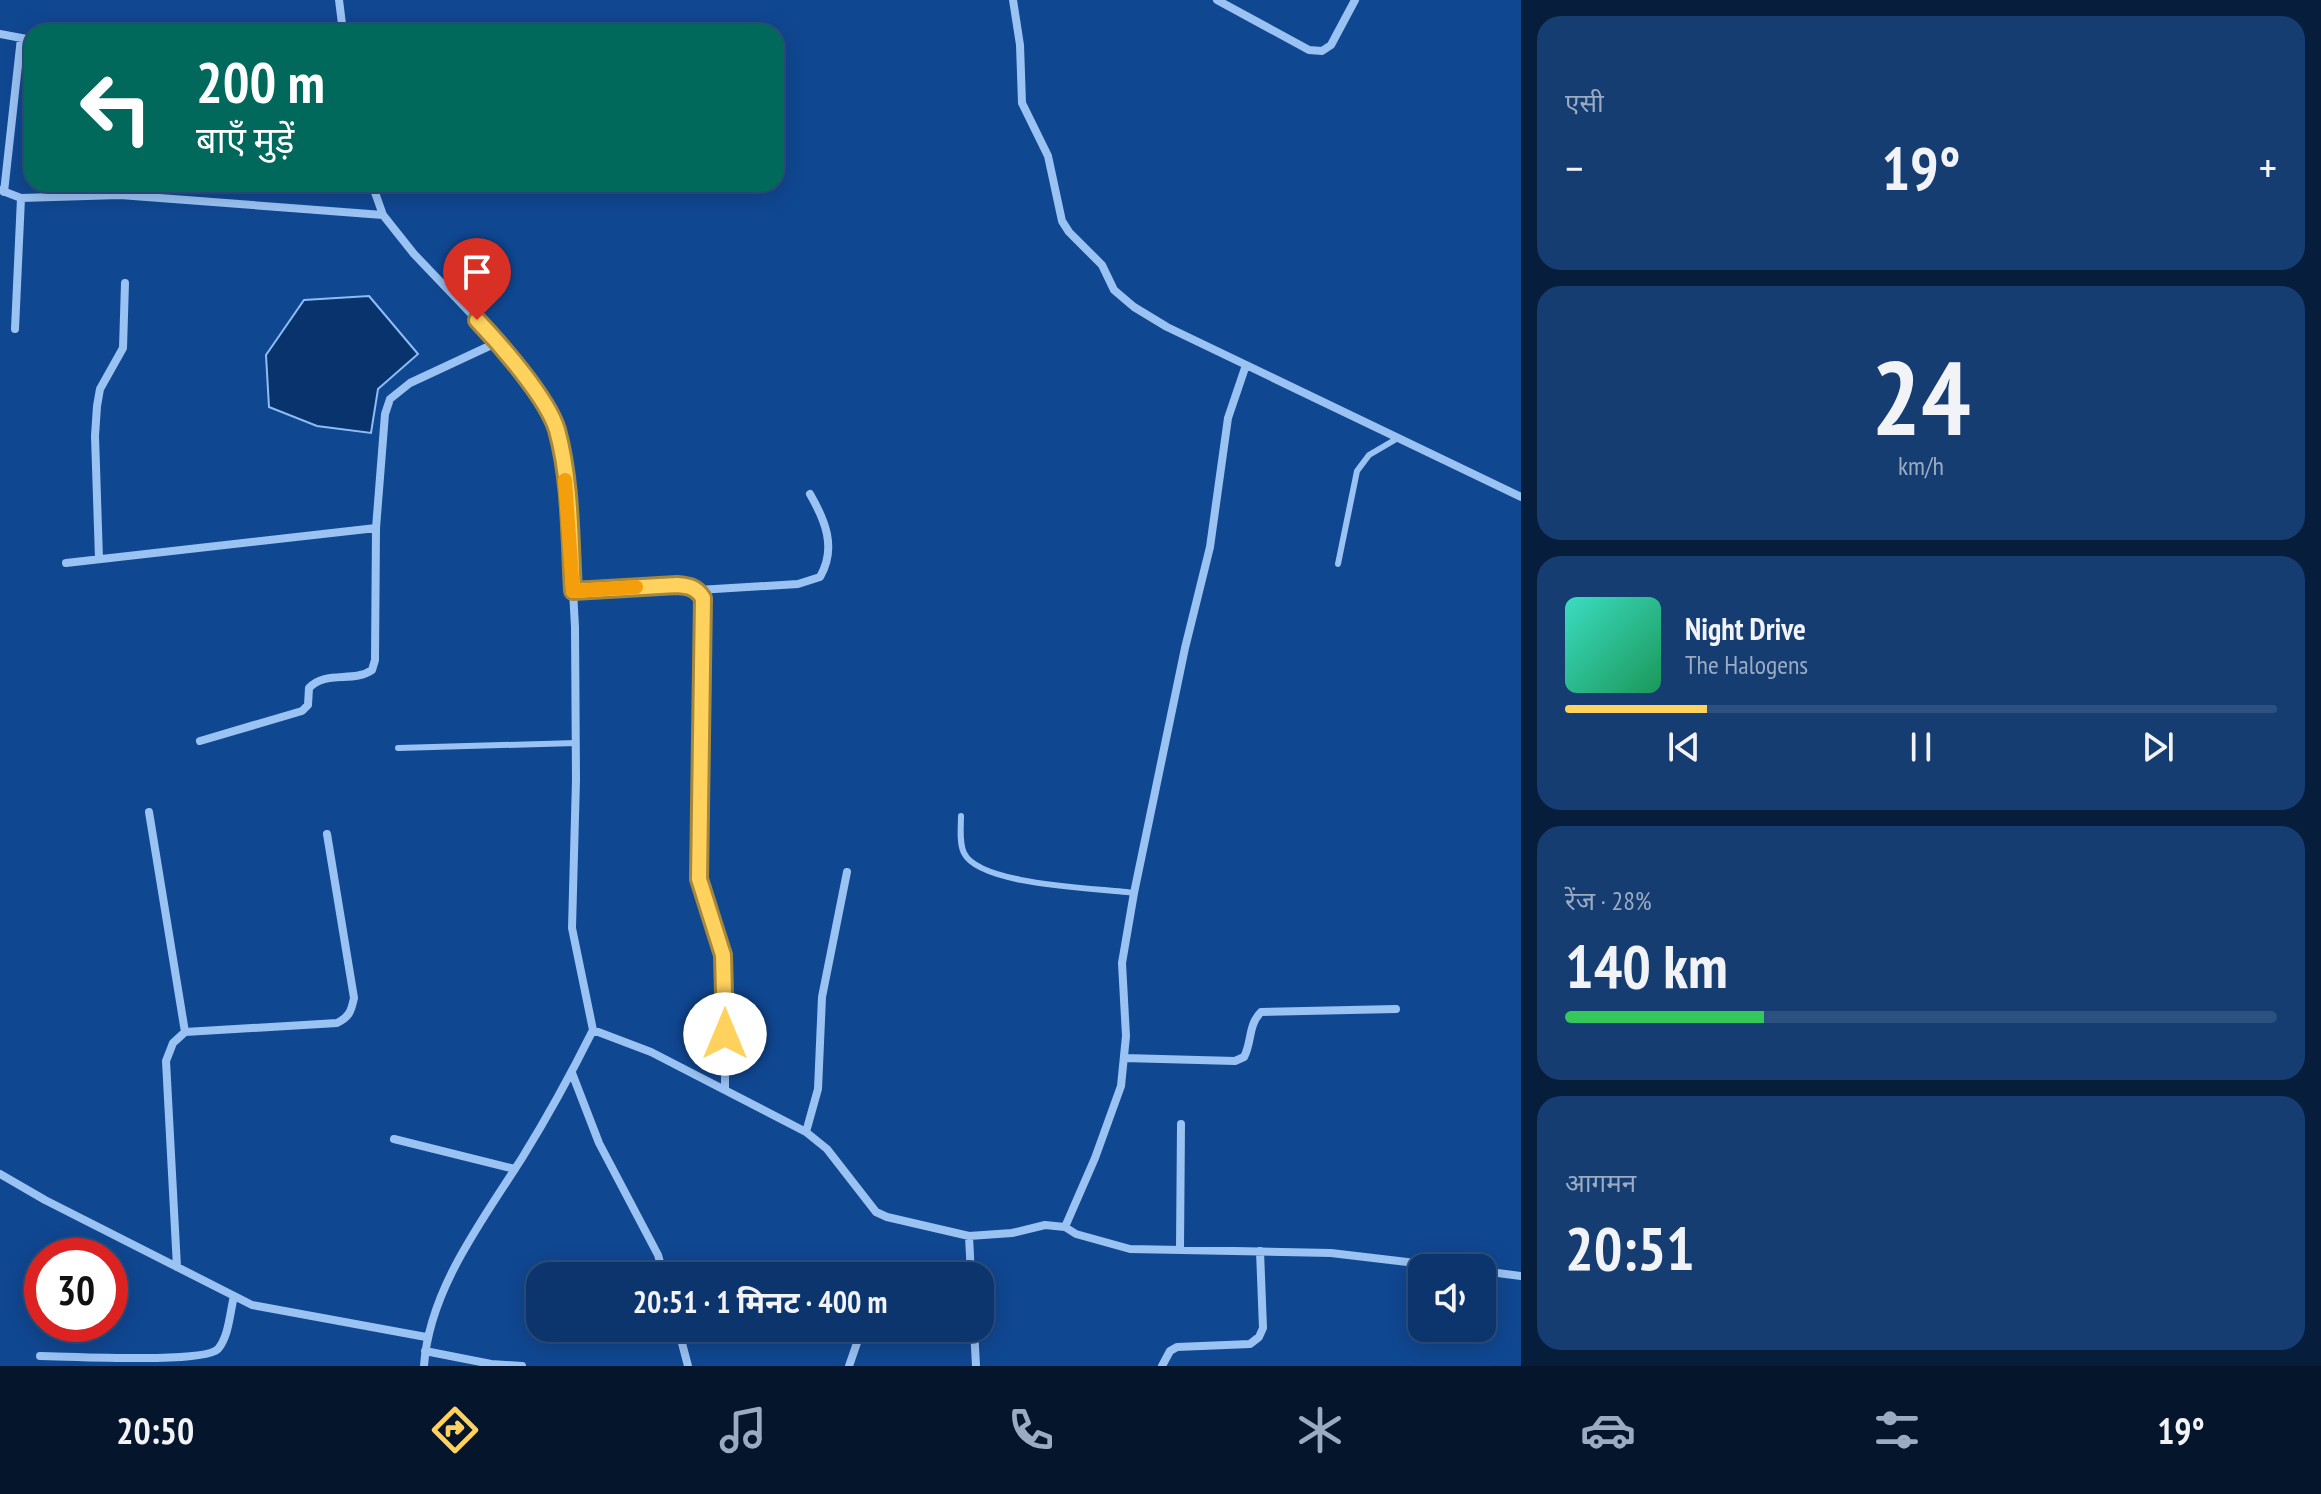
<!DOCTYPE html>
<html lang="hi">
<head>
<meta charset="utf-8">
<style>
	:root { --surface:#0c356d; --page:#153d72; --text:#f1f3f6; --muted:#9aabc2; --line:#2c5080; --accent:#ffd15d }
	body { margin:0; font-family:"PT Sans Narrow","Noto Sans Devanagari",sans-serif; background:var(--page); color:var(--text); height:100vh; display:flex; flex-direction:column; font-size:30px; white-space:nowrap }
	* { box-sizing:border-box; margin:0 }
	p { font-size:26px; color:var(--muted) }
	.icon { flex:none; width:44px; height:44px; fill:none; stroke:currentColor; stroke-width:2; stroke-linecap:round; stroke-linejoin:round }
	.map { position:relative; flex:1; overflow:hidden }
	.sheet { display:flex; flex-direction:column; gap:16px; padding:16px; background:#071d3c; width:800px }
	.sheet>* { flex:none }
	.hud { position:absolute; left:24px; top:24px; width:760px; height:168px; border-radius:24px; box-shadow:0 4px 20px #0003,0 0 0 2px var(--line); background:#00695c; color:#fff; overflow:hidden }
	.fabs { position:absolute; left:1408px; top:1254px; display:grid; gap:16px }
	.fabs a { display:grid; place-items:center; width:88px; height:88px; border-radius:16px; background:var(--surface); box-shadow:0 4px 20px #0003,0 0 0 2px var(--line); font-size:40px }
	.speed { position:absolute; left:24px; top:1238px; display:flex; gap:16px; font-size:40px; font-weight:700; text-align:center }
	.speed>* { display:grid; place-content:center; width:104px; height:104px; border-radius:50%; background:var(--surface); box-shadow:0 4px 20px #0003,0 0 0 2px var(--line); line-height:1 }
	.speed .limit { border:12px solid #d22; background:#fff; color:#111 }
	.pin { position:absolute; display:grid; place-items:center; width:68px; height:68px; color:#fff; margin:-82px -34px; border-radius:50% 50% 50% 0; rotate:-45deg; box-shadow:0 0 8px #0007 }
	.pin .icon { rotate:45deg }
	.me { position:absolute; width:88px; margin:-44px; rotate:0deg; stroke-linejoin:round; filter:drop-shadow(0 0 6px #0008) }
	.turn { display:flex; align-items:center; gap:28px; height:168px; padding:0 40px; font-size:36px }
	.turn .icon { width:104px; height:104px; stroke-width:2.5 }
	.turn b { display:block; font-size:56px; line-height:68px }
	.big { font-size:60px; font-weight:700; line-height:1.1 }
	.sheet .tile { flex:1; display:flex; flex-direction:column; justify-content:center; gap:12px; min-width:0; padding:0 28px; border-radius:24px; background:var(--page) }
	.sheet .dial { align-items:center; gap:0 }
	.dial b { font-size:104px; line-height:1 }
	.song { display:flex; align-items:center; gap:24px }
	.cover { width:96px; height:96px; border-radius:12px; background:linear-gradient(135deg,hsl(170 70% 55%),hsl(150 70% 35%)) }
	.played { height:8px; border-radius:4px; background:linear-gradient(90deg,var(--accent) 20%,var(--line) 20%) }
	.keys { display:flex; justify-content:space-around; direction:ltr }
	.heat { display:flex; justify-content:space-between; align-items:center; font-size:44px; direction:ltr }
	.charge { height:12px; border-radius:6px; background:linear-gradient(90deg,#34c759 28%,var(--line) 0) }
	.trip { position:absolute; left:526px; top:1262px; width:468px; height:80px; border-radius:24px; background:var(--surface); box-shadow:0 4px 20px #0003,0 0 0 2px var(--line); font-weight:700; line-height:80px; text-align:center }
	.menu { display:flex; height:128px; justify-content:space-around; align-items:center; background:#05152c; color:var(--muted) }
	.menu .icon { width:56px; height:56px }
	.menu .on { color:var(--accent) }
	.menu b { font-size:36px; color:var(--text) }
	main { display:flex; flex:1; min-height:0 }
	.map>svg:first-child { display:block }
	.water { fill:#09336c; stroke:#8cbdf7; stroke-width:2 }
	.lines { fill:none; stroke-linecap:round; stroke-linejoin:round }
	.service { stroke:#9ac2f3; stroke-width:6 }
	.minor { stroke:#9ac2f3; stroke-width:8 }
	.route-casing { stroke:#a6883c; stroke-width:20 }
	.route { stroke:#ffd15d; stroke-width:14 }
	.slow { stroke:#f59e0b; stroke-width:14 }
</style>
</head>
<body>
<main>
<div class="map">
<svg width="1521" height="1366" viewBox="0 0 1521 1366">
	<rect width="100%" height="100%" fill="#104791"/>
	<path class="water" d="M369 296 418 354 378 389 371 433 317 426 269 407 266 355 304 300Z"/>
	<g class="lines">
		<path class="service" d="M1338 564 1357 471 1369 455 1398 438
			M398 748 576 743
			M961 816C961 827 959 843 964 853 980 886 1099 888 1134 893"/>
		<path class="minor" d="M339 0 343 32
			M1013 0 1020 45 1022 103 1048 156 1062 221 1069 232 1102 265 1114 290 1134 307 1167 327 1521 497
			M1217 0 1309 50 1322 51 1331 45 1355 0
			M0 34 32 40
			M372 184 383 215 414 254 498 342 534 389 557 428 568 498 575 627 576 780 572 928 593 1030C571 1074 548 1116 522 1158 482 1221 429 1290 424 1366
			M0 190 21 198 120 195 383 215
			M4 192 21 38
			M15 329 21 198
			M99 559 95 436 97 406 100 389 123 348 125 283
			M66 563 376 528
			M698 590 798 584 820 577C837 548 825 520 810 494
			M573 591 677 585C689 586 696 587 703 598L699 879 723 955 725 977V1090
			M200 741 302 711 308 705 309 688C325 670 354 683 372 670L375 660 376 528 385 414 390 399 410 383 498 342
			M149 812 185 1032
			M593 1030 651 1052 806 1132 827 1149 876 1212 887 1217 969 1236 1012 1233 1045 1225 1065 1227 1076 1234 1130 1249 1331 1253 1458 1268
			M1124 1058 1235 1061 1244 1057C1252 1042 1248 1025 1261 1012L1396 1009
			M572 1073 599 1143 658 1255 664 1276
			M806 1132 818 1089 822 997 847 872
			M394 1139 515 1169
			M0 1174 45 1200 252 1305 426 1337
			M1065 1227 1095 1158 1121 1086 1126 1036 1122 963 1134 893 1185 648 1210 547 1228 418 1246 365
			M969 1236 971 1276
			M1180 1248 1181 1124
			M177 1267 166 1061 173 1043 185 1032 337 1023C349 1017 351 1012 354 998L327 834
			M1482 1271 1521 1276
			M923 1276 971 1270
			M678 1328 688 1366
			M974 1328 976 1366
			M425 1351 491 1364 522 1366
			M40 1356C68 1356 204 1364 218 1349 229 1336 230 1312 234 1296
			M849 1366 858 1340 868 1328
			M1162 1366 1170 1351 1177 1347 1250 1344 1259 1337 1263 1328 1260 1251"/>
	</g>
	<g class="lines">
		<defs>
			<path id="route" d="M477 320C500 344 548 399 557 430 571 481 570 538 573 591L677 585C689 586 696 587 703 598L699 879 723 955 725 1034"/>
		</defs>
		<use href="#route" class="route-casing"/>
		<use href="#route" class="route"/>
		<path class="slow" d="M565 480 573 591 636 587"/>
	</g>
</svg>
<div class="fabs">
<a><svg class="icon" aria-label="sound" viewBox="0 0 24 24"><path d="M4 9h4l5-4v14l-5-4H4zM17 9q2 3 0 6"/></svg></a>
</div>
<div class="speed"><div class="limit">30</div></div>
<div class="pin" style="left:477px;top:320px;background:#d93025"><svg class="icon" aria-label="arrive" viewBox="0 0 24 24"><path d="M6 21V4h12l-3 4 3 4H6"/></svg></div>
<svg class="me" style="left:725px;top:1034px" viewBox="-20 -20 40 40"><circle r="19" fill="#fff"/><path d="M0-13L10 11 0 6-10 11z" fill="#ffd15d"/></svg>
<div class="trip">20:51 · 1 मिनट · 400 m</div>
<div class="hud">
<div class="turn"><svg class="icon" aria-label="left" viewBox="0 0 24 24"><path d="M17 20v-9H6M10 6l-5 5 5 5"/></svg><div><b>200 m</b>बाएँ मुड़ें</div></div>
</div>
</div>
<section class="sheet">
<div class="tile"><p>एसी</p>
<div class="heat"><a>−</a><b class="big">19°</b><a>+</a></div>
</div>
<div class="tile dial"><b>24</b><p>km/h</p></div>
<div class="tile">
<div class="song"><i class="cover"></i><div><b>Night Drive</b><p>The Halogens</p></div></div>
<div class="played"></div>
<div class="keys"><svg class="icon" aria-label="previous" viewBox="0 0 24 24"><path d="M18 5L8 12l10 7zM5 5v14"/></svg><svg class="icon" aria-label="pause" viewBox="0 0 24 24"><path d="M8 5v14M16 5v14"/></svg><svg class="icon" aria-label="next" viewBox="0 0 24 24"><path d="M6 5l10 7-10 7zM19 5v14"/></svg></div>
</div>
<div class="tile"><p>रेंज · 28%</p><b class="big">140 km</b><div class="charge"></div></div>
<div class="tile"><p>आगमन</p><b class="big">20:51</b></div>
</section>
</main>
<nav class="menu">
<b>20:50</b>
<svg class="icon on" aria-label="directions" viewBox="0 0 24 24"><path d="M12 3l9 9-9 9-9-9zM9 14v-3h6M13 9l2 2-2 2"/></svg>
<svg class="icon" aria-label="music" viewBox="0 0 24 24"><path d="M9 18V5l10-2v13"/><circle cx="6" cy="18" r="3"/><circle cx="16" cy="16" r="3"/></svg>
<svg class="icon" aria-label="phone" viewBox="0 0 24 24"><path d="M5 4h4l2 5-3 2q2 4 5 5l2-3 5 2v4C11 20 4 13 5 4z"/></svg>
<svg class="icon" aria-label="climate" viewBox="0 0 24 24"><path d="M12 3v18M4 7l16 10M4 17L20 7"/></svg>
<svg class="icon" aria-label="car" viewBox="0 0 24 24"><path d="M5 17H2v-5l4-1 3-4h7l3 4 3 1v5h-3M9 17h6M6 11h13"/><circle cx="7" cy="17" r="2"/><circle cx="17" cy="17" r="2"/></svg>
<svg class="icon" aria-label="filters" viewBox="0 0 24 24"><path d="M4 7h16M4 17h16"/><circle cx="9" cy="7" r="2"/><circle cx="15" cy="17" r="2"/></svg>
<b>19°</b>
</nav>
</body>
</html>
